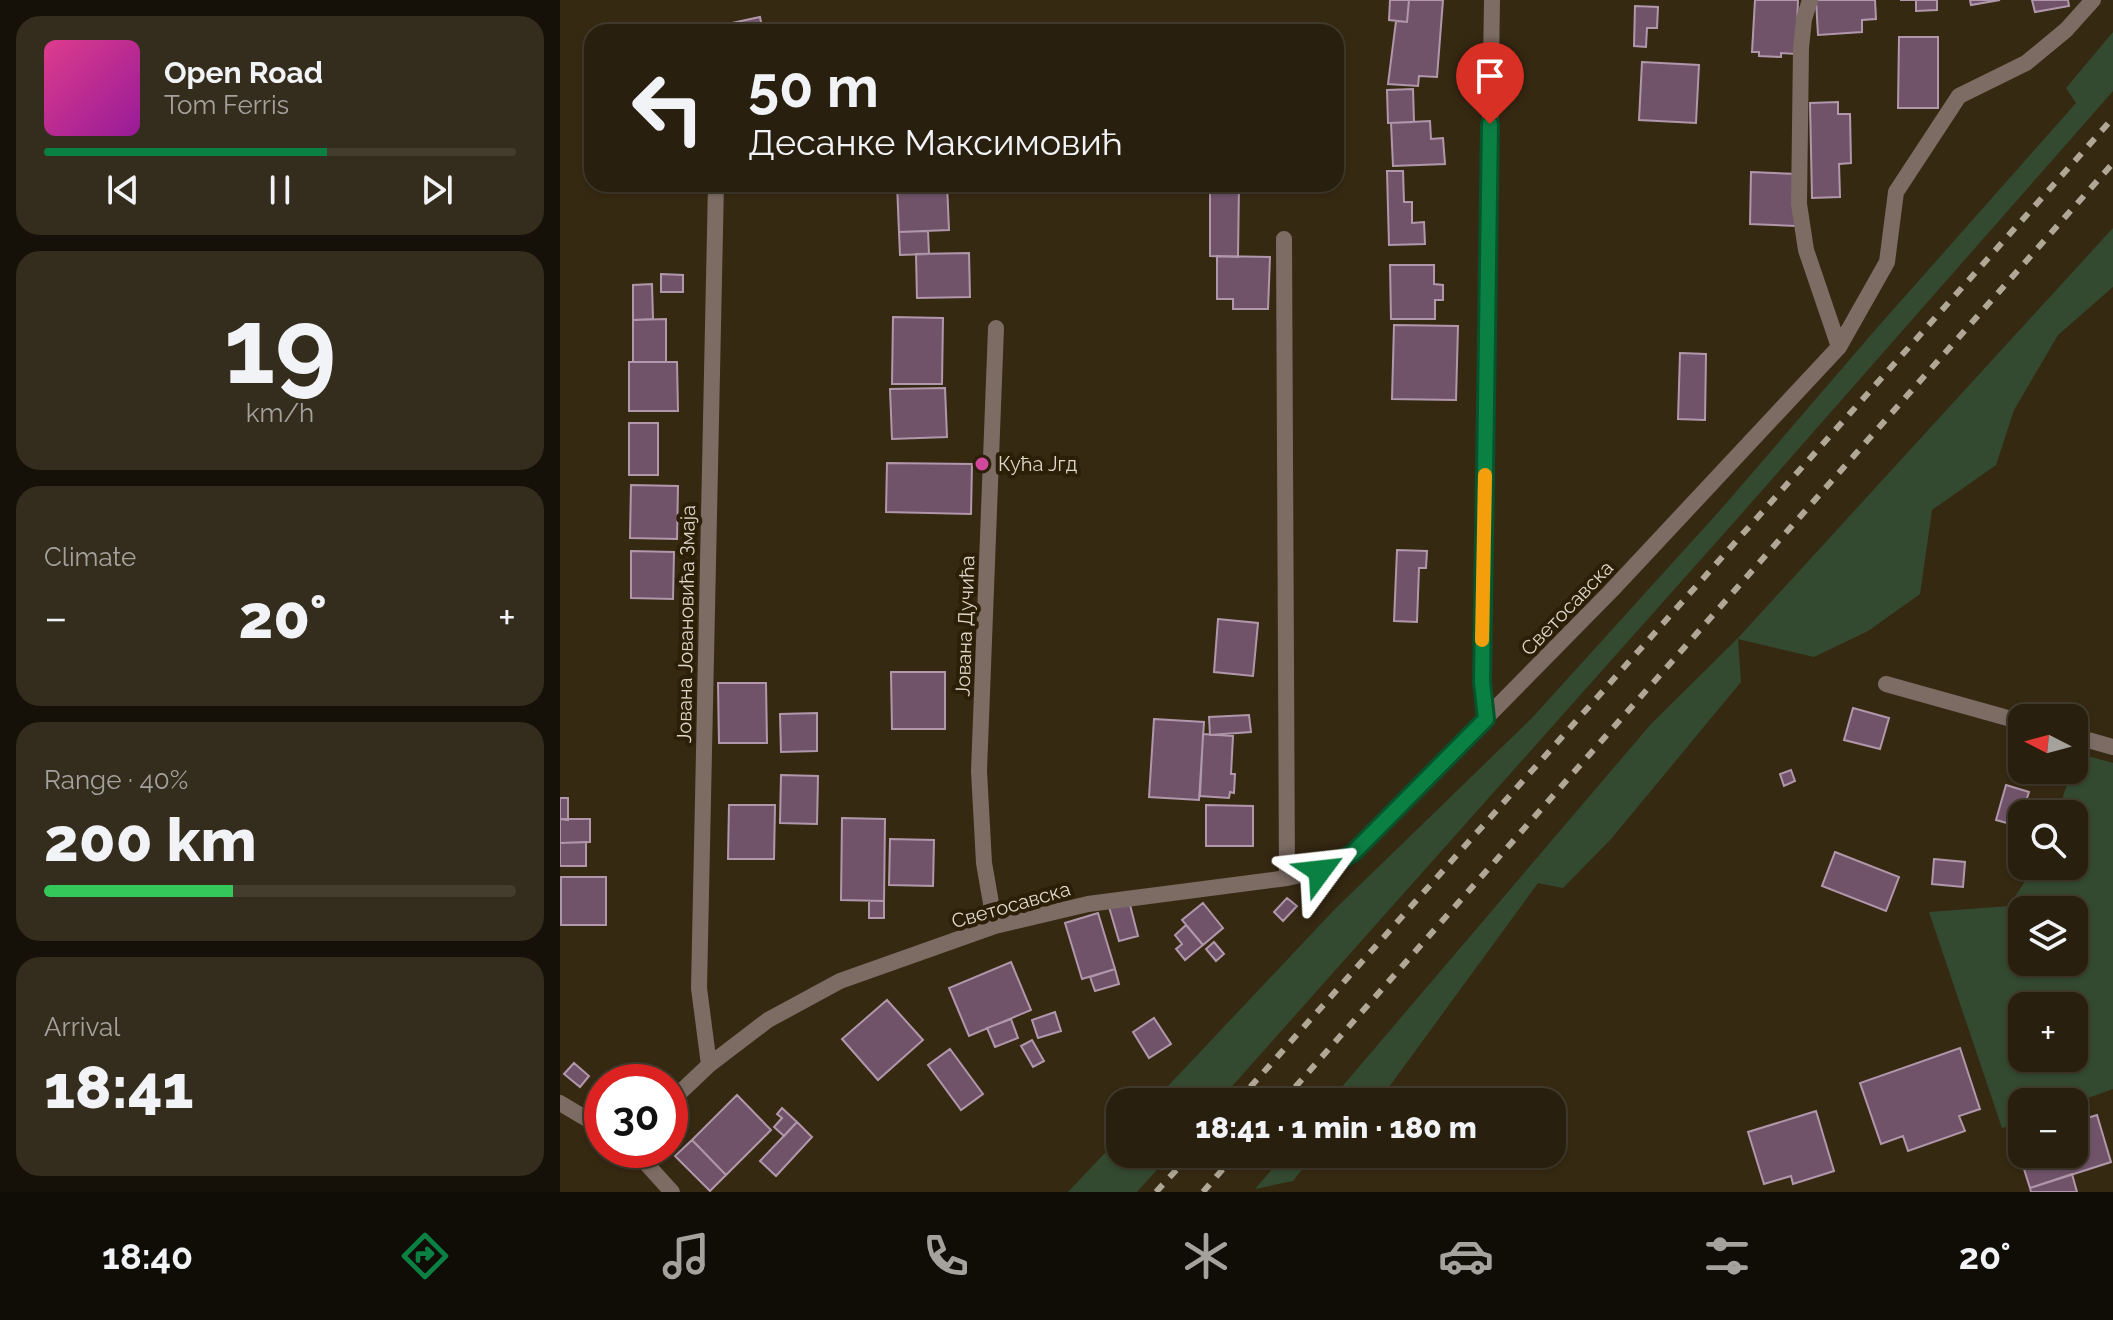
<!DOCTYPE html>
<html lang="en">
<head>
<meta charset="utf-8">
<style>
	:root { --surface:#281f0e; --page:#342c1c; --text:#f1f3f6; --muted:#a5a29e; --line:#443d2e; --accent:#0b8043 }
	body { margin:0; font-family:Raleway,sans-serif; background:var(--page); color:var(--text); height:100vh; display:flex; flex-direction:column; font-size:30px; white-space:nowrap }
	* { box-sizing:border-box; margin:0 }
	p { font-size:26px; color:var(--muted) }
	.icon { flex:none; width:44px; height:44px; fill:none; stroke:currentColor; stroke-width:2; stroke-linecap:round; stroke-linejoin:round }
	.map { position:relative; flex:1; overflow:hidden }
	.drawer { display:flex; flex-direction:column; gap:16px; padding:16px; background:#161108; width:560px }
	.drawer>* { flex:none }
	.banner { position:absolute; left:24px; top:24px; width:760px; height:168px; border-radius:24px; box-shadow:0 2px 6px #0004,0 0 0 2px var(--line); background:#281f0e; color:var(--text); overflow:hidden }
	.needle { width:52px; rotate:276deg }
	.tools { position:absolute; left:1448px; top:704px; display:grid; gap:16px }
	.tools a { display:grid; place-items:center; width:80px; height:80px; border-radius:16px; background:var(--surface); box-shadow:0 2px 6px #0004,0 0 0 2px var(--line); font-size:40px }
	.speed { position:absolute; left:24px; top:1064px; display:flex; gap:16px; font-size:40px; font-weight:700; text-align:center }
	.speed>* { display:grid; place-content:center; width:104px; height:104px; border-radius:50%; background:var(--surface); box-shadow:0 2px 6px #0004,0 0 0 2px var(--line); line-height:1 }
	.speed .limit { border:12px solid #d22; background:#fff; color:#111 }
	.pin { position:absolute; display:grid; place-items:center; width:68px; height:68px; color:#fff; margin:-82px -34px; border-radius:50% 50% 50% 0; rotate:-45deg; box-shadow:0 0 8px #0007 }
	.pin .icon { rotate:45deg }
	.me { position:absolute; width:88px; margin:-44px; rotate:60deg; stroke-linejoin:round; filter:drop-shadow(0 0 6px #0008) }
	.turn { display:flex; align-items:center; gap:28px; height:168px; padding:0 32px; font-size:36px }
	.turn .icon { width:104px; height:104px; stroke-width:2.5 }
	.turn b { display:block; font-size:56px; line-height:68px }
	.big { font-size:60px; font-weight:800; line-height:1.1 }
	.drawer .widget { flex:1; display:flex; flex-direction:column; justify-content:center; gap:12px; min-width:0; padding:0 28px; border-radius:24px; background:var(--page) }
	.drawer .dial { align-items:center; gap:0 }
	.dial b { font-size:104px; line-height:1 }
	.song { display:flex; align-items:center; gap:24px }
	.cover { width:96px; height:96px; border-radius:12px; background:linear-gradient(135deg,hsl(330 70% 55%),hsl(300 70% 35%)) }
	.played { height:8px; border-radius:4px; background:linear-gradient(90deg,var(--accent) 60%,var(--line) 60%) }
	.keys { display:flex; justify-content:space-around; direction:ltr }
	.heat { display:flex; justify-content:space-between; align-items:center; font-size:44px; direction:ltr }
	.charge { height:12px; border-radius:6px; background:linear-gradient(90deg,#34c759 40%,var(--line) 0) }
	.trip { position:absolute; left:546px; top:1088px; width:460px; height:80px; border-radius:24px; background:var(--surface); box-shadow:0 2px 6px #0004,0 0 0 2px var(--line); font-weight:800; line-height:80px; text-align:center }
	.tab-bar { display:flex; height:128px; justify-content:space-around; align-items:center; background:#100c06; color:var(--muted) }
	.tab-bar .icon { width:56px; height:56px }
	.tab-bar .active { color:var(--accent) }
	.tab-bar b { font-size:36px; color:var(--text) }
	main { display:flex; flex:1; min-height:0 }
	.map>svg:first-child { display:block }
	.green { fill:#334a31; fill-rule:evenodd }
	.building { fill:#705369; stroke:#b197ab; stroke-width:2 }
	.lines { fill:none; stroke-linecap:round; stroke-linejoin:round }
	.street { stroke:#7c6c64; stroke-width:16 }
	.rail { stroke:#b0a796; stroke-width:6; stroke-dasharray:10 10; stroke-linecap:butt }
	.route-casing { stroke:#07532c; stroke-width:20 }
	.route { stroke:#0b8043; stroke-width:14 }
	.slow { stroke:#f59e0b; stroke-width:14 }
	.hotel-dot { fill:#d1479c; stroke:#2c1f08; stroke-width:3 }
	.labels { text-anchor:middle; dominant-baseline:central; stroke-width:8; stroke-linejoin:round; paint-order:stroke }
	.poi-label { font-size:20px; fill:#dfd7c9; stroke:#2c1f08; text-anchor:start }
	.street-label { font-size:20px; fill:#dfd7c9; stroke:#2c1f08 }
</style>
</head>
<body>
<main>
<section class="drawer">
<div class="widget">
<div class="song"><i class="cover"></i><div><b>Open Road</b><p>Tom Ferris</p></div></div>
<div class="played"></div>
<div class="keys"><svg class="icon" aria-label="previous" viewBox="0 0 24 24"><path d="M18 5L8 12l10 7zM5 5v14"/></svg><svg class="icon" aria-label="pause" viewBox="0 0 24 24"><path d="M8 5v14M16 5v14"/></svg><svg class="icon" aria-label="next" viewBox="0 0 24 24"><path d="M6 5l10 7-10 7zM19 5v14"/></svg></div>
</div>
<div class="widget dial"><b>19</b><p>km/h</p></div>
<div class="widget"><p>Climate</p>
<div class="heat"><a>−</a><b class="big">20°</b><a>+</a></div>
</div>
<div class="widget"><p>Range · 40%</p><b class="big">200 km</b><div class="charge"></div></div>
<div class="widget"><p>Arrival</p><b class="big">18:41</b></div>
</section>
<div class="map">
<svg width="1553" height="1192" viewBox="0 0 1553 1192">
	<rect width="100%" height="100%" fill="#362912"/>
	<path class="green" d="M1553 32V91L1176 520 658 1102H593L774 910 972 718 1163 507 1316 329 1516 103 1506 88Z
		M1553 228V287L1498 335 1454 410 1436 465 1372 510 1360 594 1308 631 1254 657 1178 639 1181 682 1051 839 1003 888 978 883 818 1102H769L1091 724 1178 638Z
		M1517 753 1553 763V1089L1514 1103 1462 1102V1121L1442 1128 1369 912 1449 906 1475 866H1514V814H1497L1512 770H1514ZM1514 910V962H1462V910ZM1514 1006V1058H1462V1006Z
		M560 1137V1154H611L577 1192H508Z
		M725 1154H754L733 1181 695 1189Z"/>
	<path class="building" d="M830 0H849L847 22 829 20Z
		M849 0H883L877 77 859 76 858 86 828 84 836 21 847 22Z
		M1195 0H1238L1236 54 1221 53V57L1199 56V52H1192Z
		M1256 0H1315L1316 19 1302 20V32L1258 35Z
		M1340 0H1377V10L1356 11V0Z
		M1410 0H1440L1411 5Z
		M1472 0H1508L1509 6 1475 12Z
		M1075 6 1098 7 1097 28H1087L1086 47 1074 46Z
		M200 17 203 32H154L153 27Z
		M1339 37H1378V108H1338Z
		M1082 62 1139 65 1136 123 1079 120Z
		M853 89 854 122 828 123 827 90Z
		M1278 102V114H1290L1291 163 1279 164 1280 197 1252 198 1250 103Z
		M870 121 871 139 883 138 885 164 833 166 831 123Z
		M827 171H843L844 202H852V223L864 222 865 244 829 245Z
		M1191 172 1238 174 1236 226 1190 224Z
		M337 184H387L389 230 339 232Z
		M650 184H679L678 257 650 256Z
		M368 231 369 254 340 255 339 232Z
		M409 253 410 297 357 298 356 254Z
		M657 256 710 257 708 309H673V299H657Z
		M830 265H874V284L883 285V300H875V319H831Z
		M101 274 123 275V292H101Z
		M92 284 93 319 73 320V285Z
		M333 317 383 318 382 384H332Z
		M106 319V362H73V320Z
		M834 325 898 326 896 400 832 399Z
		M1120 353 1146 354 1145 420 1118 419Z
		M69 362H117L118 411H69Z
		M385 388 387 437 332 439 330 389Z
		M69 423H98V475H69Z
		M327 463 412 464 411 514 326 512Z
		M71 485 118 486 117 539 70 538Z
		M837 550 867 551 866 568H859L857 622 834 621Z
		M71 551 114 552 113 599 71 598Z
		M658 619 698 623 693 676 654 672Z
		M331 672H385V729H332Z
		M158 683H206L207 743H159Z
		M1293 708 1329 718 1320 749 1284 740Z
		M257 713V751L221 752 220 714Z
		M689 715 691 732 650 735 649 717Z
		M594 719 644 722 639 800 589 797Z
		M643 734 673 736 671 774H675L674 793 670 792 669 798 640 796Z
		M1231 770 1235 781 1224 786 1220 774Z
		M221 775 258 776 257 824 220 823Z
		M1446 785 1469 792 1458 826 1436 820Z
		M0 798H8V820L0 819Z
		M169 805H215L214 859H168Z
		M646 805 693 806V846H646Z
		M282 818 325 819 324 901 281 900Z
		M0 819H30V842L0 843Z
		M330 839 374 840 373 886 329 885Z
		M26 842V866H0V843Z
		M1275 852 1339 877 1326 911 1262 886Z
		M1374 859 1405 862 1403 887 1372 884Z
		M1 877H46V925H1Z
		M727 898 737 906 723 921 714 912Z
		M309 901H324V918H309Z
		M569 901 578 936 559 941 549 907Z
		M643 903 663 928 643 945 622 920Z
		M538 913 555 969 522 979 505 923Z
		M626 925 643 945 625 960 616 949 622 944 615 935Z
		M654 942 664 954 656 961 646 949Z
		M451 962 471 1010 409 1036 389 988Z
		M555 969 559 984 535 991 530 977Z
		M327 1000 363 1040 318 1080 282 1039Z
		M495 1012 501 1031 478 1038 472 1020Z
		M594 1018 611 1044 589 1058 573 1032Z
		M451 1019 458 1038 435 1047 427 1028Z
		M472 1040 484 1061 473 1067 461 1046Z
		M1400 1048 1420 1109 1399 1116 1405 1131 1348 1151 1343 1136 1321 1144 1300 1083Z
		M390 1049 423 1094 401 1110 368 1065Z
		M14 1063 29 1076 20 1087 4 1074Z
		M177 1095 211 1130 166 1175 132 1140Z
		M222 1108 237 1122 224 1136 214 1127 222 1118 217 1114Z
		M1256 1111 1274 1171 1233 1184 1231 1176 1204 1184 1188 1132Z
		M1537 1115 1551 1162 1470 1188 1455 1141 1462 1139V1154H1514V1122Z
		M237 1122 252 1137 216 1176 200 1161Z
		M132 1140 166 1175 150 1191 115 1156Z
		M1512 1174 1517 1192H1471L1470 1188Z"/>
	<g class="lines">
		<path class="street" d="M1250 0 1244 19 1241 48 1239 204 1246 250 1279 347
			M724 239 727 878
			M1326 684 1462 722
			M926 719 922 682 932 0
			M1514 736 1553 747
			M435 926 424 863 419 771 436 328
			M149 1065 139 988 156 184
			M110 1102 149 1065 208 1020 280 981 435 926 528 904 727 878 760 871 793 853 1051 591 1279 347 1327 262 1336 192 1399 96 1466 63 1506 30 1533 0
			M0 1103 42 1128
			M74 1150 112 1192"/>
		<path class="rail" d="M677 1102 1553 118
			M722 1102 1553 163
			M596 1192 631 1154
			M643 1192 676 1154"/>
	</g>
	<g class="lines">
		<defs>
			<path id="route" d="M760 871 793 853 926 719 922 682 930 124"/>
		</defs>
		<use href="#route" class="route-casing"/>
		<use href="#route" class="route"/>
		<path class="slow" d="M922 640 925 475"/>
	</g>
	<circle class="hotel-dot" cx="422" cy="464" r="8"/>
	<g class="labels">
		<g class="poi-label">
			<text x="438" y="464">Кућа Јгд</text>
		</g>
		<g class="street-label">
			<text transform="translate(1007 608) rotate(-46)">Светосавска</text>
			<text transform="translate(126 624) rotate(-89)">Јована Јовановића Змаја</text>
			<text transform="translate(405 626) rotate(-88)">Јована Дучића</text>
			<text transform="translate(451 905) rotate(-16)">Светосавска</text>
		</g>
	</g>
</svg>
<div class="tools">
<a><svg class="needle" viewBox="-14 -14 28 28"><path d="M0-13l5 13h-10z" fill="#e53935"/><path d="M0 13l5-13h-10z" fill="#a5a29e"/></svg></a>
<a><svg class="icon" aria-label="search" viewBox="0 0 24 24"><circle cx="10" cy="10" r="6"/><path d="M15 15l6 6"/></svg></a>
<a><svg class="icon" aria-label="layers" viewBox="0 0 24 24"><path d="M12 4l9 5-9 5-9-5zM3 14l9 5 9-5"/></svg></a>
<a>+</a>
<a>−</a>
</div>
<div class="speed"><div class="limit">30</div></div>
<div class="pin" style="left:930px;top:124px;background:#d93025"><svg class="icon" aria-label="arrive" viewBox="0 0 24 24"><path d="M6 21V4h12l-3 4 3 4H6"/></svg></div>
<svg class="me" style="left:760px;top:871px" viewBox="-20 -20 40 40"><path d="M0-17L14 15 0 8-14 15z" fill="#0b8043" stroke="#fff" stroke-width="4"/></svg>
<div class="trip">18:41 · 1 min · 180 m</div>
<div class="banner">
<div class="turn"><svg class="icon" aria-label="left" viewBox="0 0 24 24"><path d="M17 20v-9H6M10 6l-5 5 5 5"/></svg><div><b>50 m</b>Десанке Максимовић</div></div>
</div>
</div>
</main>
<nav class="tab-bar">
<b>18:40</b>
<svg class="icon active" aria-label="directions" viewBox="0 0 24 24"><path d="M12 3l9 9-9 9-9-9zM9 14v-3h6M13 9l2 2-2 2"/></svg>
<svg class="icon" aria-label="music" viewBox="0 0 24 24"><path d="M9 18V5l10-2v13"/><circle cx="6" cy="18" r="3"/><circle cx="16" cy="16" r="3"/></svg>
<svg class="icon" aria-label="phone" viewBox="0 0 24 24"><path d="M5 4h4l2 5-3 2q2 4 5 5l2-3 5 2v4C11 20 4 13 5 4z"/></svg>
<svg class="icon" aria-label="climate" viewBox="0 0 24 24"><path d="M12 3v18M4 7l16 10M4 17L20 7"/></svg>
<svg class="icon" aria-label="car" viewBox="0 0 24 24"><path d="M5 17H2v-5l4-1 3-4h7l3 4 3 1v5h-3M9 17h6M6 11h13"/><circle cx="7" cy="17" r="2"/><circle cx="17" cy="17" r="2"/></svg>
<svg class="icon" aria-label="filters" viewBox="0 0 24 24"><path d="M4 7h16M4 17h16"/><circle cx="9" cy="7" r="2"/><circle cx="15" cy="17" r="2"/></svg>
<b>20°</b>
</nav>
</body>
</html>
